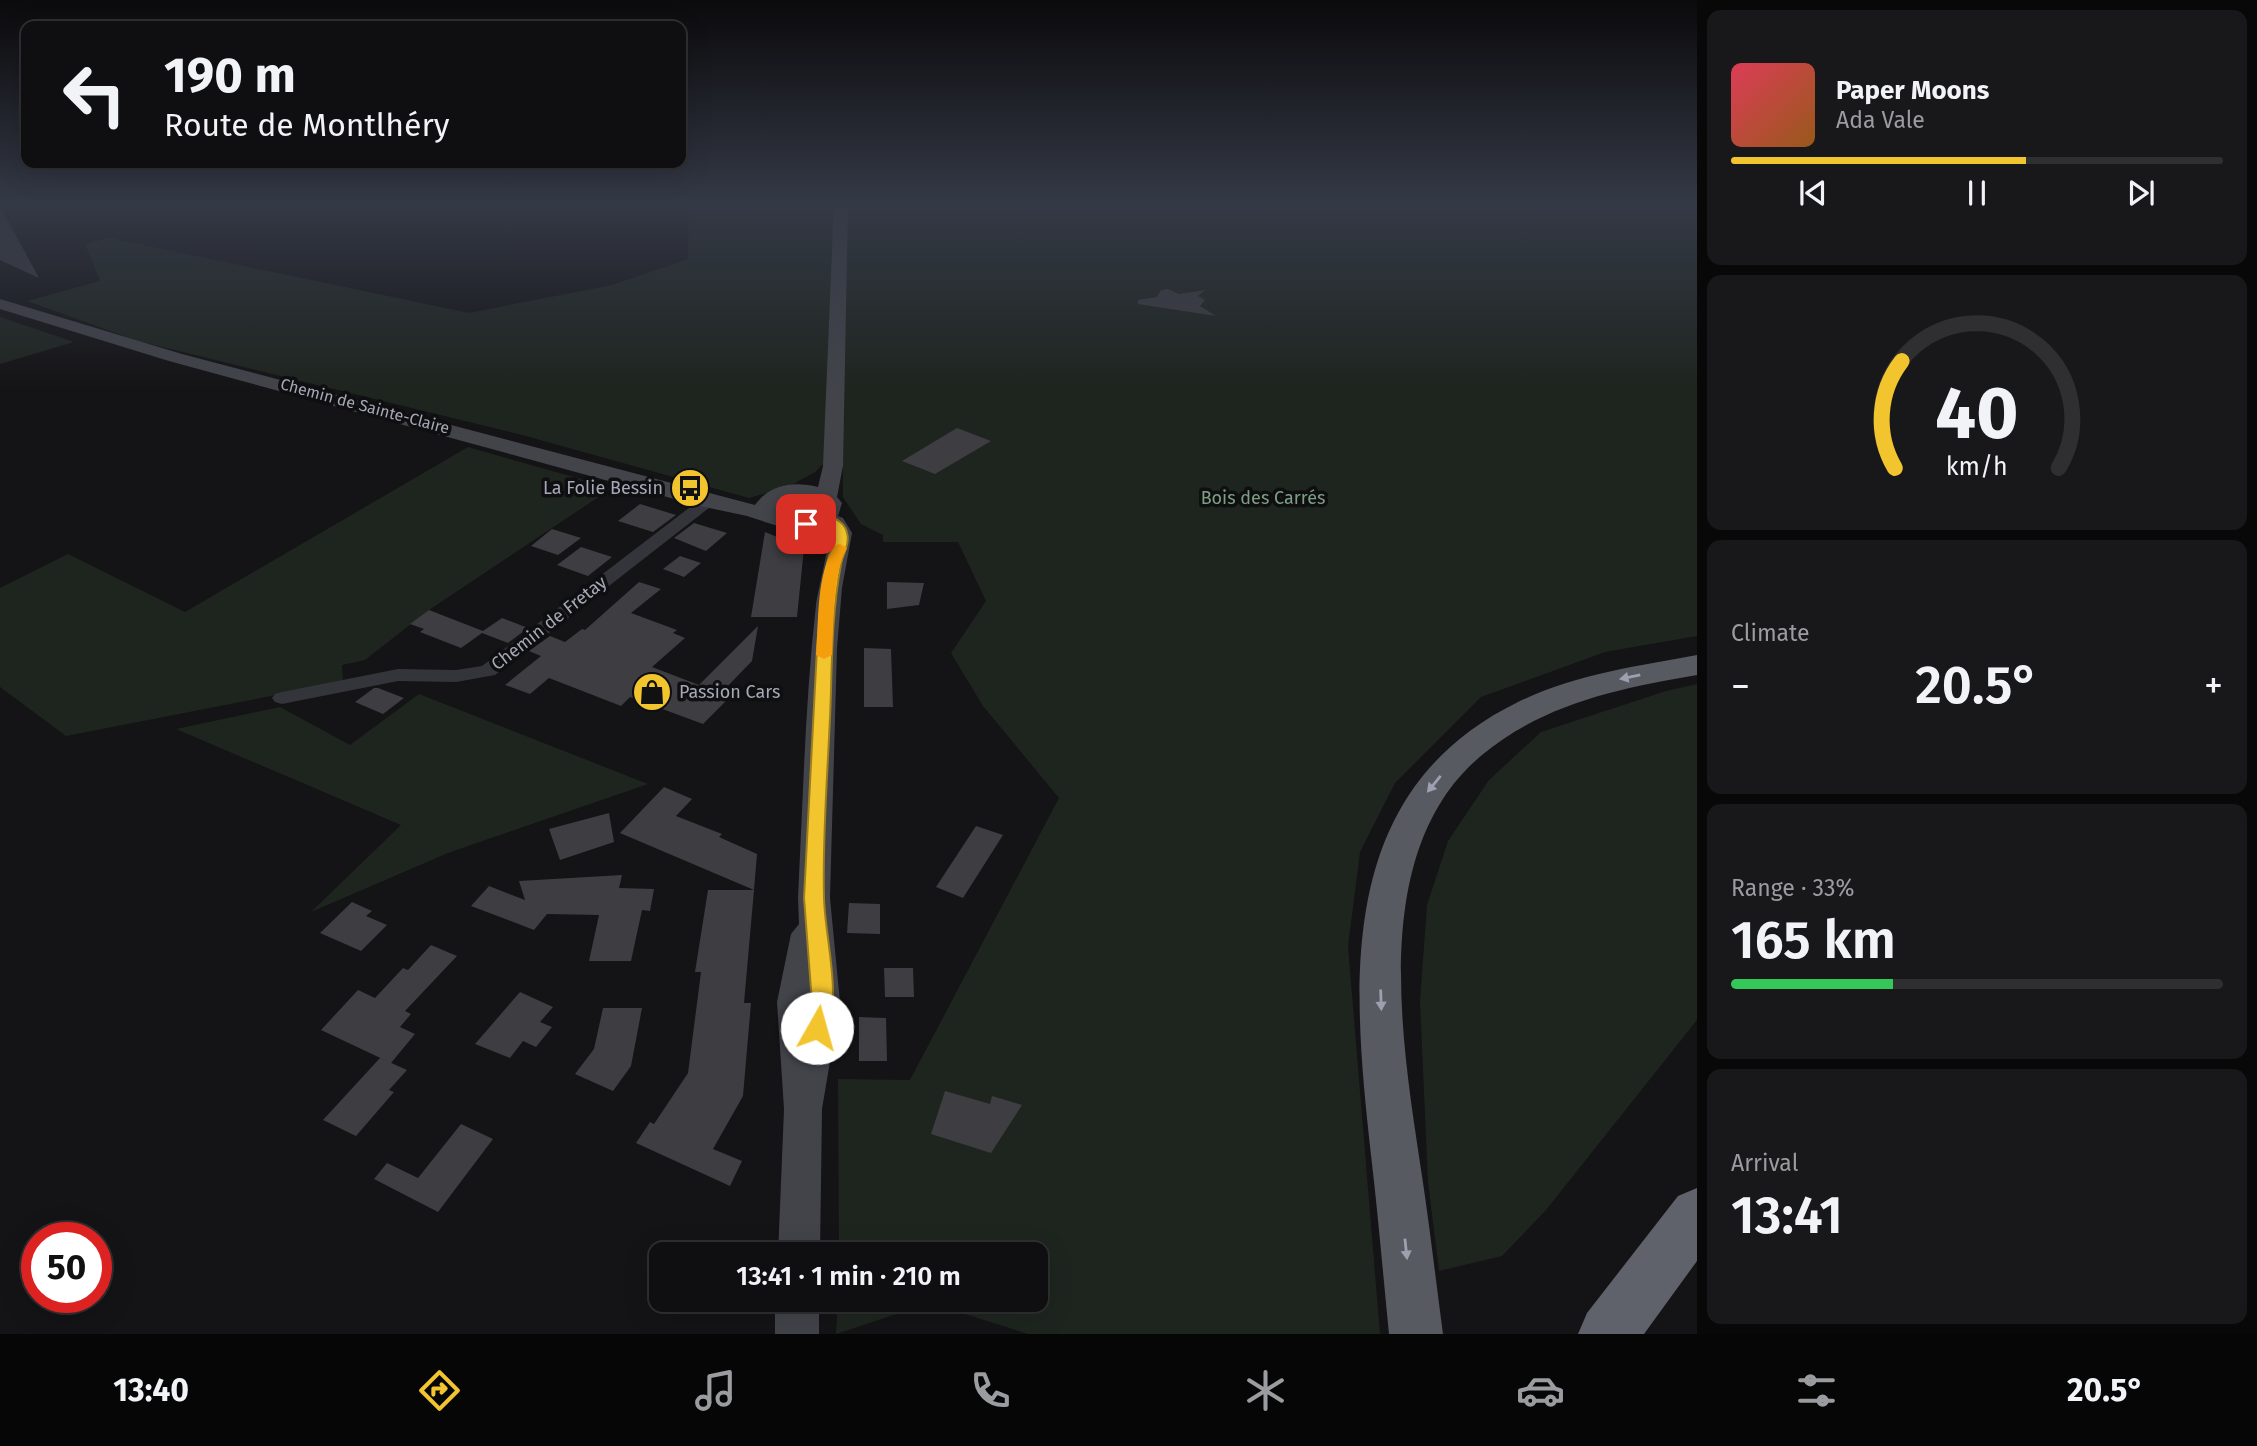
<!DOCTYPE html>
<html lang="en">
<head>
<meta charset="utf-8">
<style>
	:root { --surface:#0f0e10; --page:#181719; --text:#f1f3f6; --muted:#9b9c9f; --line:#2f2e30; --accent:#f2c42e }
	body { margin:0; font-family:"Fira Sans",sans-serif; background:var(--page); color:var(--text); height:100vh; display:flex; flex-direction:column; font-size:26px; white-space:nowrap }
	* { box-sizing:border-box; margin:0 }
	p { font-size:23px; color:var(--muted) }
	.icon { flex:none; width:38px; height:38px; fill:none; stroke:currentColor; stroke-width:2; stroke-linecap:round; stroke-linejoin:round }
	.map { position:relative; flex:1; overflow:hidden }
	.details { display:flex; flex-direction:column; gap:10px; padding:10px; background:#080809; width:560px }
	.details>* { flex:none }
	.top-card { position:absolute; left:21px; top:21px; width:665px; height:147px; border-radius:14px; box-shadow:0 7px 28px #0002,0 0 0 2px var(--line); background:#0f0e10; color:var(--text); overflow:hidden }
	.speed { position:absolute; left:21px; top:1222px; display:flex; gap:14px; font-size:35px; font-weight:700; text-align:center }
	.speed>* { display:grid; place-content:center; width:91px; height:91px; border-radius:50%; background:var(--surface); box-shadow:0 7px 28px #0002,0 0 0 2px var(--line); line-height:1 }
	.speed .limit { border:10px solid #d22; background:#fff; color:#111 }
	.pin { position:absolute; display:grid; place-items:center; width:60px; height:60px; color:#fff; margin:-30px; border-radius:14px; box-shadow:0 4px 10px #0006 }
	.me { position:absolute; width:77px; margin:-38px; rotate:7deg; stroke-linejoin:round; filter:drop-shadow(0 0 5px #0008) }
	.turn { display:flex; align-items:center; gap:24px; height:147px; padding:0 28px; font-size:32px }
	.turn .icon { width:91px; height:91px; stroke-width:2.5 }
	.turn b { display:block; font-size:49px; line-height:60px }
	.big { font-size:52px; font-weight:600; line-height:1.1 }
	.details .tile { flex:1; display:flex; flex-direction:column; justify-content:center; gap:10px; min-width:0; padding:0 24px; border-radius:14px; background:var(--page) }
	.details .dial { align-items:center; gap:0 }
	.dial svg { height:182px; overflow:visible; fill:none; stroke:var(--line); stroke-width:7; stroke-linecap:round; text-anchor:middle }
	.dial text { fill:var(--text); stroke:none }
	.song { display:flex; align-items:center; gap:21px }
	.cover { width:84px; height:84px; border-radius:10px; background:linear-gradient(135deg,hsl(350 70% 55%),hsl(30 70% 35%)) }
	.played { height:7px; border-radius:4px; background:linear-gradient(90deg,var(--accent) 60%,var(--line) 60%) }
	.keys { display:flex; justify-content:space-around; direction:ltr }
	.heat { display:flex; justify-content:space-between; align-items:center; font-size:38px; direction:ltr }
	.charge { height:10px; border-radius:5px; background:linear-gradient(90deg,#34c759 33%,var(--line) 0) }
	.trip { position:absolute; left:649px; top:1242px; width:399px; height:70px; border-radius:14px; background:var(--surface); box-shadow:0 7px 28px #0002,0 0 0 2px var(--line); font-weight:600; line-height:70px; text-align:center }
	.tab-bar { display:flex; height:112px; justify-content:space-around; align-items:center; background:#060606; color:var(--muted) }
	.tab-bar .icon { width:49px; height:49px }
	.tab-bar .on { color:var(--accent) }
	.tab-bar b { font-size:32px; color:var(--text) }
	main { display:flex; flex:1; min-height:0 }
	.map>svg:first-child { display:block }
	.green { fill:#1e251f }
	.building { fill:#3e3d42 }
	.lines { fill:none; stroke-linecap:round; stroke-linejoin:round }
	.minor { fill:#34353a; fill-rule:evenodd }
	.secondary { fill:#42444a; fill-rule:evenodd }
	.trunk { fill:#585a62; fill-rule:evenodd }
	.motorway { fill:#60626b; fill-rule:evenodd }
	.oneway { fill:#9da0ae }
	.route { fill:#f2c42e; stroke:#9d7f1e; stroke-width:2 }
	.slow { fill:#f59e0b }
	.labels { text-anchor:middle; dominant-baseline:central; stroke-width:7; stroke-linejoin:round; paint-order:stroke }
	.far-street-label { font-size:16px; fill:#a5a8b6; stroke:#0f0e10 }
	.poi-label { font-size:18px; fill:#a5a8b6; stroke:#0f0e10; text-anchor:end }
	.park-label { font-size:18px; fill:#7ca182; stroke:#0f0e10 }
	.street-label { font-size:18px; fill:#a5a8b6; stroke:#0f0e10 }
</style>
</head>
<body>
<main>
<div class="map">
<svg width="1697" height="1334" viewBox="0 0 1697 1334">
	<rect width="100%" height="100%" fill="#141315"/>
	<path class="green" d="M689 203H1697V636L1605 652 1481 697 1395 783 1360 852 1348 946 1380 1334H1028L930 1303 836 1334 838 1300H1036V1255H839L838 1079 910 1080 1059 798 983 706 951 653 986 601 958 542H883V535L861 524 843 497V466L822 465 815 472 788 487 749 498 522 435 138 341 27 301 100 281 85 244 110 238 469 313 612 285 688 259Z
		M0 317 74 342 0 364Z
		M468 447 612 488 429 610 365 660 342 665 343 682 66 736 0 687V588L68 554 185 612Z
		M1697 684V1020L1546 1210 1502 1256 1439 1271 1428 1182 1420 1001 1427 905 1448 841 1489 780 1541 732 1666 691Z
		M419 694 648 784 448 853 311 912 401 825 176 729 280 707 350 745Z"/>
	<path class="building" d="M0 206 39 278 0 260Z
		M1168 289 1179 294 1205 290 1198 296 1205 300 1200 306 1216 316 1138 304V300L1157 297 1161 290Z
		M957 428 991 441 935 474 902 461Z
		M640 504 676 515 653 532 618 521Z
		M694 523 727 533 706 551 674 538Z
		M552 529 581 538 558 555 531 546Z
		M765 532 804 548 797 617H751Z
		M581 547 612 557 588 576 557 565Z
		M680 556 701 563 684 577 663 569Z
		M639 582 661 589 631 613 677 630 673 633 685 638 652 667 699 685 758 626 752 661 721 693 731 696 703 724 630 697 621 706 549 678 530 694 505 685 541 656 529 651 550 636 565 642 582 629 585 630Z
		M887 582 924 583 919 605 887 609Z
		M429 610 483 631 502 618 528 628 508 643 482 633 461 648 420 632 424 629 410 624Z
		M864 648 891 649 893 707H864Z
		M374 688H378L404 698 383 714 355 702Z
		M664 787 692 799 676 816 722 834 719 837 757 854 754 890 620 833Z
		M609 813 614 842 560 860 549 829Z
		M976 826 1003 835 963 898 936 887Z
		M622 875 619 888 654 889 650 911 642 910 631 961H589L599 915 547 914 534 930 471 906 489 886 525 900 519 881Z
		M708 890H754L744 1003H751L743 1096 713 1149 742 1161 730 1186 636 1143 650 1122 654 1124 688 1073 701 972H695Z
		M352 902 372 911 366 916 387 925 361 951 320 933Z
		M849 903 880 904V934L847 933Z
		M431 945 457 956 405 1011 411 1014 400 1027 415 1034 391 1063 321 1030 358 990 375 998 403 968 408 970Z
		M884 968H913L914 997H885Z
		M520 992 553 1007 540 1022 552 1027 536 1047 523 1041 510 1058 475 1044Z
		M603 1008H642L631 1066 613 1091 575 1074 594 1049Z
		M859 1017 886 1018 887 1061H859Z
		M380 1058 407 1070 389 1090 394 1092 356 1136 323 1120Z
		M945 1091 990 1104 992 1096 1022 1105 991 1153 931 1134Z
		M461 1124 493 1139 438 1212 374 1179 387 1163 418 1178Z"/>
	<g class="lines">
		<path class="minor" d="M708 496 714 498 716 501 714 504 495 675 456 682 398 681 282 704 275 702 272 698 275 694 282 692 398 669 456 670 482 666 702 498Z"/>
		<path class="secondary" d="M834 203H848L843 466 837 497 842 503 838 516 843 518 852 533 842 588 837 648 830 898 840 1002 822 1109 820 1255H778L784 1109 777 1002 791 934 799 924 798 898C803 800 805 702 816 605 818 588 833 538 826 527L793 531 747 516 700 506 169 361 0 309V299L182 354 755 505C770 484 794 481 818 487L823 466ZM797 497 808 498 820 505 819 511 800 518 778 511 779 504Z
			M775 1300H819V1334H775Z"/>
		<path class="trunk" d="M1697 655V675C1620 688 1543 704 1482 755 1366 851 1403 1047 1422 1176 1430 1229 1436 1282 1443 1334H1389C1383 1274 1378 1214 1371 1155 1352 983 1334 792 1518 702 1573 675 1637 666 1697 655Z"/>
		<path class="motorway" d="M1697 1188V1261L1644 1334H1578L1587 1313 1678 1196Z"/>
	</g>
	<defs><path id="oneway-solid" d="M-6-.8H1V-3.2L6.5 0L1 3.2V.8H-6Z" transform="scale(1.75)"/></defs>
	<g class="oneway">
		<use href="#oneway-solid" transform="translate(1630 677) rotate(168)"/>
		<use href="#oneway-solid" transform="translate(1434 784) rotate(129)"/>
		<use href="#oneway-solid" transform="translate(1381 1000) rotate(88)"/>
		<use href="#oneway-solid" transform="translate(1406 1249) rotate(84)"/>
	</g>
	<linearGradient id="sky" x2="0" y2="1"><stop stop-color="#0b0a0c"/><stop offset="0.52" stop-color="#343946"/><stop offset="1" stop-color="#343946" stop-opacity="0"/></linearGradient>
	<rect width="1697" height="390" fill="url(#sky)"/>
	<path class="route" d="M824 514C834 517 845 522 847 533 850 544 843 554 841 564 833 606 832 649 831 691 829 760 822 830 824 898 825 939 843 998 825 1035L817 1038 810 1035 806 1028 812 1002 804 898 817 648 822 588 829 555 833 548 834 533 829 526 823 523 806 528 799 524Z"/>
	<path class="slow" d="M840 544 847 548C832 574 834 625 832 655L824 659 816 655C819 621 816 574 835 545Z"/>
	<defs>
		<symbol id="bus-disc" viewBox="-11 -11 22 22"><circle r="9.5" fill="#f2c42e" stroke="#0f0e10"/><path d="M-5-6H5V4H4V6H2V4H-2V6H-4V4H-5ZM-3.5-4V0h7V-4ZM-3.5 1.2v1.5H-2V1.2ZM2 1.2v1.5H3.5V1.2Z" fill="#111"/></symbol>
		<symbol id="shop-disc" viewBox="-11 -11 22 22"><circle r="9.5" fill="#f2c42e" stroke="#0f0e10"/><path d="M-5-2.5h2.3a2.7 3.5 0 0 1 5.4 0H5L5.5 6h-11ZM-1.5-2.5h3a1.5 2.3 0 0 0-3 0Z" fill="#111"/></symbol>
	</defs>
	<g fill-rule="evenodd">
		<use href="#bus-disc" x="668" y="466" width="44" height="44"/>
		<use href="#shop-disc" x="630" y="670" width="44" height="44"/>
	</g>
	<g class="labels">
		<g class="far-street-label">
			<text transform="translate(365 406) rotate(15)">Chemin de Sainte-Claire</text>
		</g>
		<g class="poi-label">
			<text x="663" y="488">La Folie Bessin</text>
			<text x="679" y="692" text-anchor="start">Passion Cars</text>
		</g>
		<g class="park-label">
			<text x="1263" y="498">Bois des Carrés</text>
		</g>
		<g class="street-label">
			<text transform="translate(549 623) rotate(-38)">Chemin de Fretay</text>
		</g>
	</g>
</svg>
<div class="speed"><div class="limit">50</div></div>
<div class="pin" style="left:806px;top:524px;background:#d93025"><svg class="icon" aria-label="arrive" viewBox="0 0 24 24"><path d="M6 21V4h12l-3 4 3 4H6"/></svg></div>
<svg class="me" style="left:817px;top:1028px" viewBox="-20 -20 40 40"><circle r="19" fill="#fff"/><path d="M0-13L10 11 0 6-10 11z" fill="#f2c42e"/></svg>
<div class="trip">13:41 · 1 min · 210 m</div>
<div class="top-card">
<div class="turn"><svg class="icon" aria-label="left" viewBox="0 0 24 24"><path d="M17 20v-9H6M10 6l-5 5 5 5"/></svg><div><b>190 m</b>Route de Montlhéry</div></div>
</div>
</div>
<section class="details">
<div class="tile">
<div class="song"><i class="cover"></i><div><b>Paper Moons</b><p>Ada Vale</p></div></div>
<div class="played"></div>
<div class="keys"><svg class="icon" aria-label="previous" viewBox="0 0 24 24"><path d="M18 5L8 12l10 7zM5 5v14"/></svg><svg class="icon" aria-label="pause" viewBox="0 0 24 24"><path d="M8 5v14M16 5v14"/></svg><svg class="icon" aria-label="next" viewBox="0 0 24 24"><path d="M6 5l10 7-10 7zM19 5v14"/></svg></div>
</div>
<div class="tile dial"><svg viewBox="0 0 100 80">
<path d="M14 69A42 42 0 1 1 86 69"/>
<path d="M14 69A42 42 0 0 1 17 22" stroke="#f2c42e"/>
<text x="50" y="56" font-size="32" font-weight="700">40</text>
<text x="50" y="72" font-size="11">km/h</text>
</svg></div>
<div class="tile"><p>Climate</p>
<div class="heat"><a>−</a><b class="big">20.5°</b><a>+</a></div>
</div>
<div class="tile"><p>Range · 33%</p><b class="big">165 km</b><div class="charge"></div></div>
<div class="tile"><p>Arrival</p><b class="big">13:41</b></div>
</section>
</main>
<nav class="tab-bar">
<b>13:40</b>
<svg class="icon on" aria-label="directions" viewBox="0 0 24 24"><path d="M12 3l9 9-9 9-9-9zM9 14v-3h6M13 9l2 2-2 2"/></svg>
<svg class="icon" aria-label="music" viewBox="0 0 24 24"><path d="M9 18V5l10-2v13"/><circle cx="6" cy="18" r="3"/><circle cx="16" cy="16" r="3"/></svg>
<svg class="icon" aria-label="phone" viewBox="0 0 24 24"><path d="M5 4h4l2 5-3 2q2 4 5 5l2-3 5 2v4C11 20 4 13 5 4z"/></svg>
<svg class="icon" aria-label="climate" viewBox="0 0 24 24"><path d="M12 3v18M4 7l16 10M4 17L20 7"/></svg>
<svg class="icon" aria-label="car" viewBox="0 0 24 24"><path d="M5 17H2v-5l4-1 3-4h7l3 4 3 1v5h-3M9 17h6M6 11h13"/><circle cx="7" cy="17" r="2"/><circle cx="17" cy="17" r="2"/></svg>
<svg class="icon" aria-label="filters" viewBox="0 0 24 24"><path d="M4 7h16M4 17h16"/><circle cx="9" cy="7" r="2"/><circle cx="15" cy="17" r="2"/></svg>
<b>20.5°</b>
</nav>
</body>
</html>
